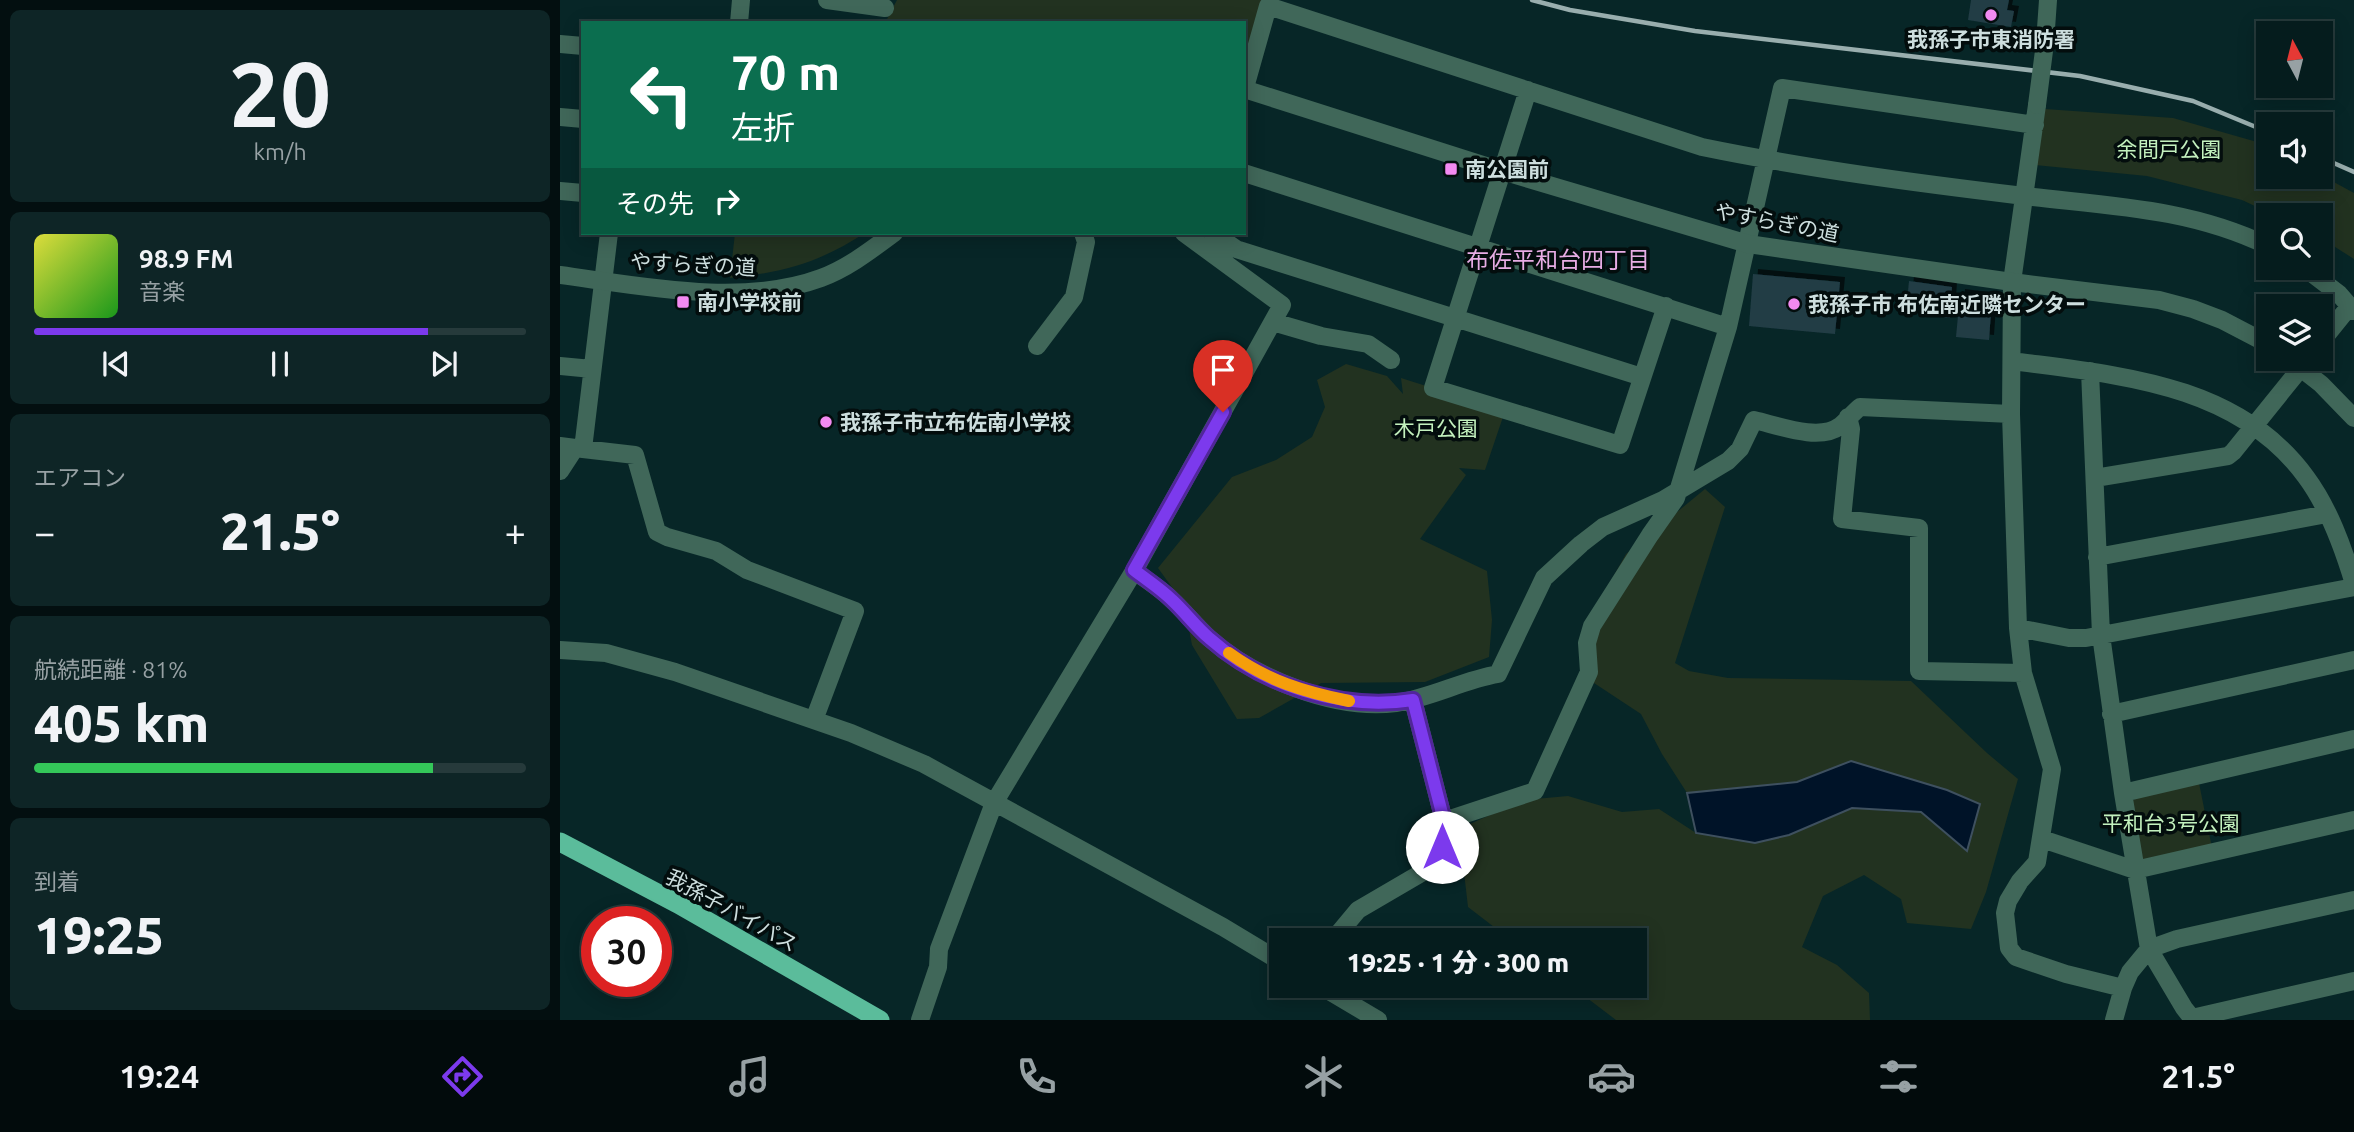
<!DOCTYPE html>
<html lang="ja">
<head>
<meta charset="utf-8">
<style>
	:root { --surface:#051c1d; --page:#0e2526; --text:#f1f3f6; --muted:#97a1a4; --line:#263a3b; --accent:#7c3aed }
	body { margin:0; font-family:Ubuntu,"Noto Sans JP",sans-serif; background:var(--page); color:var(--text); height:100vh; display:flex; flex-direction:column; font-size:26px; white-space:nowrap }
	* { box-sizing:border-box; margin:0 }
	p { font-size:23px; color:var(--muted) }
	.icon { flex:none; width:38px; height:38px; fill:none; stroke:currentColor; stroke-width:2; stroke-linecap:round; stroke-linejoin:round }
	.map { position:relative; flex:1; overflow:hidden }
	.details { display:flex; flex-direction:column; gap:10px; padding:10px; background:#030f10; width:560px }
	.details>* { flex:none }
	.hud { position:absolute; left:21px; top:21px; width:665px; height:214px; border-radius:0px; box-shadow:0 4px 18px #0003,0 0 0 2px var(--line); background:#0b6e4f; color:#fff; overflow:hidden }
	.needle { width:46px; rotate:353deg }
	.buttons { position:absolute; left:1696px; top:21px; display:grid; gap:14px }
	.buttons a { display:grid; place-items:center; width:77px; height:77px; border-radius:0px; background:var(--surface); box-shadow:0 4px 18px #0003,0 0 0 2px var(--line); font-size:35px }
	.speed { position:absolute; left:21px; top:906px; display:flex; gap:14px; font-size:35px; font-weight:700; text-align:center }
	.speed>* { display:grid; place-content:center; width:91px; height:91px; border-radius:50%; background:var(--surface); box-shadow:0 4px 18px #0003,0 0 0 2px var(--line); line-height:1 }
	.speed .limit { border:10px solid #d22; background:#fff; color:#111 }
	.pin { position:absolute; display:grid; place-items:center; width:60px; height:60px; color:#fff; margin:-72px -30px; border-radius:50% 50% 50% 0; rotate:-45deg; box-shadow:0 0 7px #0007 }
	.pin .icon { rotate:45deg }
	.me { position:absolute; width:77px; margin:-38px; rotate:0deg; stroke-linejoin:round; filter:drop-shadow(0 0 5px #0008) }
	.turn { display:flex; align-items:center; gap:24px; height:147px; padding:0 35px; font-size:32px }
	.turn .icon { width:91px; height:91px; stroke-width:2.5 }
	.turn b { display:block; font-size:49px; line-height:60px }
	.then { display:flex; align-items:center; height:66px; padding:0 35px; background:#0003; gap:14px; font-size:26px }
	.big { font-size:52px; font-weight:800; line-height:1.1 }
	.details .tile { flex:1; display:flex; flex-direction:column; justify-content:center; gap:10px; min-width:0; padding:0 24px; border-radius:10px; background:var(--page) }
	.details .dial { align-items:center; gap:0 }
	.dial b { font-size:91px; line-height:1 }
	.song { display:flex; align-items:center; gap:21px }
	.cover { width:84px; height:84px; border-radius:10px; background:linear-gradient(135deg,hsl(60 70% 55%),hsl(120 70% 35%)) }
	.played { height:7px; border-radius:4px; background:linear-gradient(90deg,var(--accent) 80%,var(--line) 80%) }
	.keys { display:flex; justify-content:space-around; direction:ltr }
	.heat { display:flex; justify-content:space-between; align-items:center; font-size:38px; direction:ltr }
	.charge { height:10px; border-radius:5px; background:linear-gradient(90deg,#34c759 81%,var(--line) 0) }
	.trip { position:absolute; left:709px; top:928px; width:378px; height:70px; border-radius:0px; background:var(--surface); box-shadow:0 4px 18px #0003,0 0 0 2px var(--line); font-weight:800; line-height:70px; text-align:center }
	.tab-bar { display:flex; height:112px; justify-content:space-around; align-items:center; background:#020b0c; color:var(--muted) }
	.tab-bar .icon { width:49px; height:49px }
	.tab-bar .on { color:var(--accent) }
	.tab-bar b { font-size:32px; color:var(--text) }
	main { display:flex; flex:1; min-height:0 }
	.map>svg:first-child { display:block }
	.green { fill:#223220 }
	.water { fill:#001328; stroke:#3e505f; stroke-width:2 }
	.building { fill:#213c45; filter:url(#shadow) }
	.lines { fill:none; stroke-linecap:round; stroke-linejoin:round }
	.minor { stroke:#406759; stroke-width:18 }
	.tertiary { stroke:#406759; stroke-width:18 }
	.trunk { stroke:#5bbc9b; stroke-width:19 }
	.rail { stroke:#99aeae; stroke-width:4.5 }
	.minor-bridge { stroke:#406759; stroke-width:18 }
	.route-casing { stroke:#51269a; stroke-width:18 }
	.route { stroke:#7c3aed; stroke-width:12 }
	.slow { stroke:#f59e0b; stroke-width:12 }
	.poi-dot { fill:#f38af1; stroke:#030d0d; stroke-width:2.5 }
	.labels { text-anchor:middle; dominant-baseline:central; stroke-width:7; stroke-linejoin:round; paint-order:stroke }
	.poi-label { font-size:21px; font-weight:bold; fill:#cddede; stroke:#030d0d; text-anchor:start }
	.park-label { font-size:21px; fill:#c3f1be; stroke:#030d0d }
	.street-label { font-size:21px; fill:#cddede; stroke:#030d0d }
	.neighbourhood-label { font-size:23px; fill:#e7ace4; stroke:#030d0d }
</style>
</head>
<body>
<main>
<section class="details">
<div class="tile dial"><b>20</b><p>km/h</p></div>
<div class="tile">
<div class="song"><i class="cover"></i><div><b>98.9 FM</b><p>音楽</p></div></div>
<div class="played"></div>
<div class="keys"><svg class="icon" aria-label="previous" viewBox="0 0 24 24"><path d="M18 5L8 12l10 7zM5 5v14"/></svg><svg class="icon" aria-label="pause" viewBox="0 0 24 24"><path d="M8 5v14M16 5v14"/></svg><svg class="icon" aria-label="next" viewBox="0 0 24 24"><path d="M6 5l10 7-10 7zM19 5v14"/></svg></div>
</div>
<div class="tile"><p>エアコン</p>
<div class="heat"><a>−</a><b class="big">21.5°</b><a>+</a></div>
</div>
<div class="tile"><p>航続距離 · 81%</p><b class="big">405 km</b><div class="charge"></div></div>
<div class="tile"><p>到着</p><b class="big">19:25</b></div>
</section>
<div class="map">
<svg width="1794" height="1020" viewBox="0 0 1794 1020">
	<defs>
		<filter id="shadow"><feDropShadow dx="5" dy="-5" stdDeviation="0" flood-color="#0009"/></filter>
	</defs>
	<rect width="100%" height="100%" fill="#072627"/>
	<path class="green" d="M337 0H703L684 69V23H325Z
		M1485 109 1613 118 1704 144 1708 146V177H1760L1761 175 1794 193V259L1761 238 1760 215H1714L1682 200 1587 176 1475 165Z
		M175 233H305C258 263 225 272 170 278Z
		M786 364 827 376 843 394 841 378 945 411 925 470 899 468 906 475 860 539 927 571 932 620 929 657 865 682 761 683 699 718 677 719 632 645 624 604 598 568 672 477 716 460 752 437 765 407 757 380Z
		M1145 489 1165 507 1115 663 1129 671 1168 678 1351 681 1427 753 1458 779 1426 892 1411 929 1347 923 1341 899 1304 875 1263 896 1242 947 1277 965 1309 993 1310 1020H1056L1010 985H1074V940H951L908 907 899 829 963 800 1008 796 1062 812 1099 809 1136 833 1229 835 1292 808 1361 812 1406 851 1419 804 1387 790 1291 761 1237 782 1127 793 1102 754 1081 714 1034 683 1027 623 1066 554Z
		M1639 783 1652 848 1582 861 1571 802 1576 798Z"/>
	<path class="water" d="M1291 761 1387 790 1420 804 1407 851 1361 812 1292 808 1229 835 1195 843 1136 833 1127 793 1237 782Z"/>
	<path class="building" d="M1411 0H1449L1447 10 1454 11 1451 27 1408 20Z
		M1193 274 1280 282 1275 334 1189 326Z
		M1349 281 1392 287 1390 318 1346 312Z
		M1400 294 1432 298 1429 340 1396 337Z"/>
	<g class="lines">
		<path class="minor" d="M267 0 325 8
			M179 23 181 0
			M1485 43 1488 0
			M0 44 23 46
			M968 90 873 388 1060 445 1106 306
			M684 91 708 6 1142 147C1249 169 1356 183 1464 196 1549 206 1630 208 1708 246
			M1477 105 1452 282 1451 414 1458 628 1463 673 1492 769 1477 862 1460 881 1448 901 1445 913 1449 948 1456 957 1506 974 1563 988 1570 972 1589 949 1617 939 1794 900
			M0 117 23 119
			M684 173 1168 327
			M0 191 23 193
			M653 233 676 249 1082 377
			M1745 268 1779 294 1794 311
			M713 322 761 336 808 344 831 360
			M1760 343 1789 307
			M477 346 514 297 526 242 523 233
			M1452 361C1557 375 1678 383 1746 477 1769 508 1783 547 1794 584
			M0 366 32 369
			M1530 371 1541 635 1563 793 1589 949 1624 1008 1632 1018 1794 981
			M1288 417 1291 429 1282 519 1359 528V671L1463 673
			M0 446 23 449 49 233
			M23 449 75 455 97 532 107 537 156 551 187 570 295 611 254 720
			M0 471 15 448
			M1535 478 1668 456 1673 452 1748 359
			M1537 557 1767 514
			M574 571C587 580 601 589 612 600 625 612 636 626 649 638 694 678 775 711 836 703 871 698 903 680 938 674L984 578 1021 544 1043 527 1103 500 1168 461 1180 449 1194 420C1217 425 1259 442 1280 426 1287 420 1293 413 1300 407L1451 414
			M1458 628 1509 638H1526L1794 587
			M0 650 46 653 115 672 291 733 364 764 663 927 721 962
			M1551 714 1794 660
			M1563 793 1794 739
			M884 821 975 791 1029 672 1027 643 1032 626 1090 535 1116 498 1168 327 1222 88 1475 125
			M1482 839 1575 870 1794 820
			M773 940 798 910 875 865 882 847 884 821 853 700
			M759 985 818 1020
			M360 1020 378 967 379 949 434 803 574 571 722 305 624 233
			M1554 1020 1563 988"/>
		<path class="tertiary" d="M684 89 942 171 1188 244 1452 282 1599 300 1633 309 1662 320 1708 344
			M0 275C81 286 183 307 261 278 288 268 311 250 334 233
			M1729 359 1761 384 1794 418"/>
		<path class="trunk" d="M0 842 118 904 320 1020"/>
		<path class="rail" d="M972 0 1010 10 1135 31 1520 76 1633 101 1708 132
			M1760 157 1794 172"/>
		<path class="minor-bridge" d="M1477 105 1485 43"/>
	</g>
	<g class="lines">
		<defs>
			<path id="route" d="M663 412 574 570C587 580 601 589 612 600 625 612 636 627 649 638 703 686 782 711 853 700L884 821 882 847"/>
		</defs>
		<use href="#route" class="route-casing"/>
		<use href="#route" class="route"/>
		<path class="slow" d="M669 653C708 681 744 692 789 701"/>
	</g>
	<g class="poi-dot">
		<circle cx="1431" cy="15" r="7"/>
		<rect x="884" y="162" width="14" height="14" rx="3.5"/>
		<rect x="116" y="295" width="14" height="14" rx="3.5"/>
		<circle cx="1234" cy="304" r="7"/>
		<circle cx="266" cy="422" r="7"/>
	</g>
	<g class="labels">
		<g class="poi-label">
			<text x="1431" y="39" text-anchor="middle">我孫子市東消防署</text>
			<text x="905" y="169">南公園前</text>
			<text x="137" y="302">南小学校前</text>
			<text x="1248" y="304">我孫子市 布佐南近隣センター</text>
			<text x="280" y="422">我孫子市立布佐南小学校</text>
		</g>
		<g class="park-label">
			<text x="1609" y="149">余間戸公園</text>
			<text x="876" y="428">木戸公園</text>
			<text x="1611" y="823">平和台3号公園</text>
		</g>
		<g class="street-label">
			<text transform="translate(1217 222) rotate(11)">やすらぎの道</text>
			<text transform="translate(133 264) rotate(3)">やすらぎの道</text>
			<text transform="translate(172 910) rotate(29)">我孫子バイパス</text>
		</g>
		<g class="neighbourhood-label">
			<text x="998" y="259">布佐平和台四丁目</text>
		</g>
	</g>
</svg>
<div class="buttons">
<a><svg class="needle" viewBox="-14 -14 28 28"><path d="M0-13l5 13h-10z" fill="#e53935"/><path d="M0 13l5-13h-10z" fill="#97a1a4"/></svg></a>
<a><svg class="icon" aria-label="sound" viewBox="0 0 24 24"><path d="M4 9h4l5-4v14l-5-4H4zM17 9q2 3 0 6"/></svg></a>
<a><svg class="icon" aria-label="search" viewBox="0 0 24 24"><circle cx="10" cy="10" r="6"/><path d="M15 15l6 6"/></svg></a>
<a><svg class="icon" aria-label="layers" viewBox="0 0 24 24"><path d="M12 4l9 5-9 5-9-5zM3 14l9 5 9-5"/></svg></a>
</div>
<div class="speed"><div class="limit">30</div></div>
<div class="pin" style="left:663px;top:412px;background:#d93025"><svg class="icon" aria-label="arrive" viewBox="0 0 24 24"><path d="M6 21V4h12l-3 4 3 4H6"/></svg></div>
<svg class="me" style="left:882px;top:847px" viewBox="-20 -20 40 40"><circle r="19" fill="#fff"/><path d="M0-13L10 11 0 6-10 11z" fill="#7c3aed"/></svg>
<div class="trip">19:25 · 1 分 · 300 m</div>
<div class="hud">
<div class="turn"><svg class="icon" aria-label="left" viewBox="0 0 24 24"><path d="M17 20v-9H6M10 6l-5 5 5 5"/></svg><div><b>70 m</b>左折</div></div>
<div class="then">その先<svg class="icon" aria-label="right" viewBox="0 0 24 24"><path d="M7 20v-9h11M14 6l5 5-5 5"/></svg></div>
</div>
</div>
</main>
<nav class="tab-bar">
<b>19:24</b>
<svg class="icon on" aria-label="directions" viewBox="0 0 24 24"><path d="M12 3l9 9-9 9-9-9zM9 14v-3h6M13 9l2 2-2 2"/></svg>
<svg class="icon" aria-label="music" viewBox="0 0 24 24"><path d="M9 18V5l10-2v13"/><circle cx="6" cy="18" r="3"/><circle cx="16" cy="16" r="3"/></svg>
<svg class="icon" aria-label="phone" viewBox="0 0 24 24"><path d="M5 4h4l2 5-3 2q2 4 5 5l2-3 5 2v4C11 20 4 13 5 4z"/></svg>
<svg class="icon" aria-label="climate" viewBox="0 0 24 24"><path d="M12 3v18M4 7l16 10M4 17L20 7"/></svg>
<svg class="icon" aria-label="car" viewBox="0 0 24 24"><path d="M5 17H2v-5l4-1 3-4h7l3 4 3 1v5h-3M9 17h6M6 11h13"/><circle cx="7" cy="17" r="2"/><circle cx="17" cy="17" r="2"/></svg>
<svg class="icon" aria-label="filters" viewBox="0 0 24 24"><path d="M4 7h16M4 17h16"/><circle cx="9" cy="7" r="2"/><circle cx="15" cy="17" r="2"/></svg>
<b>21.5°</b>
</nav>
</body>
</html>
